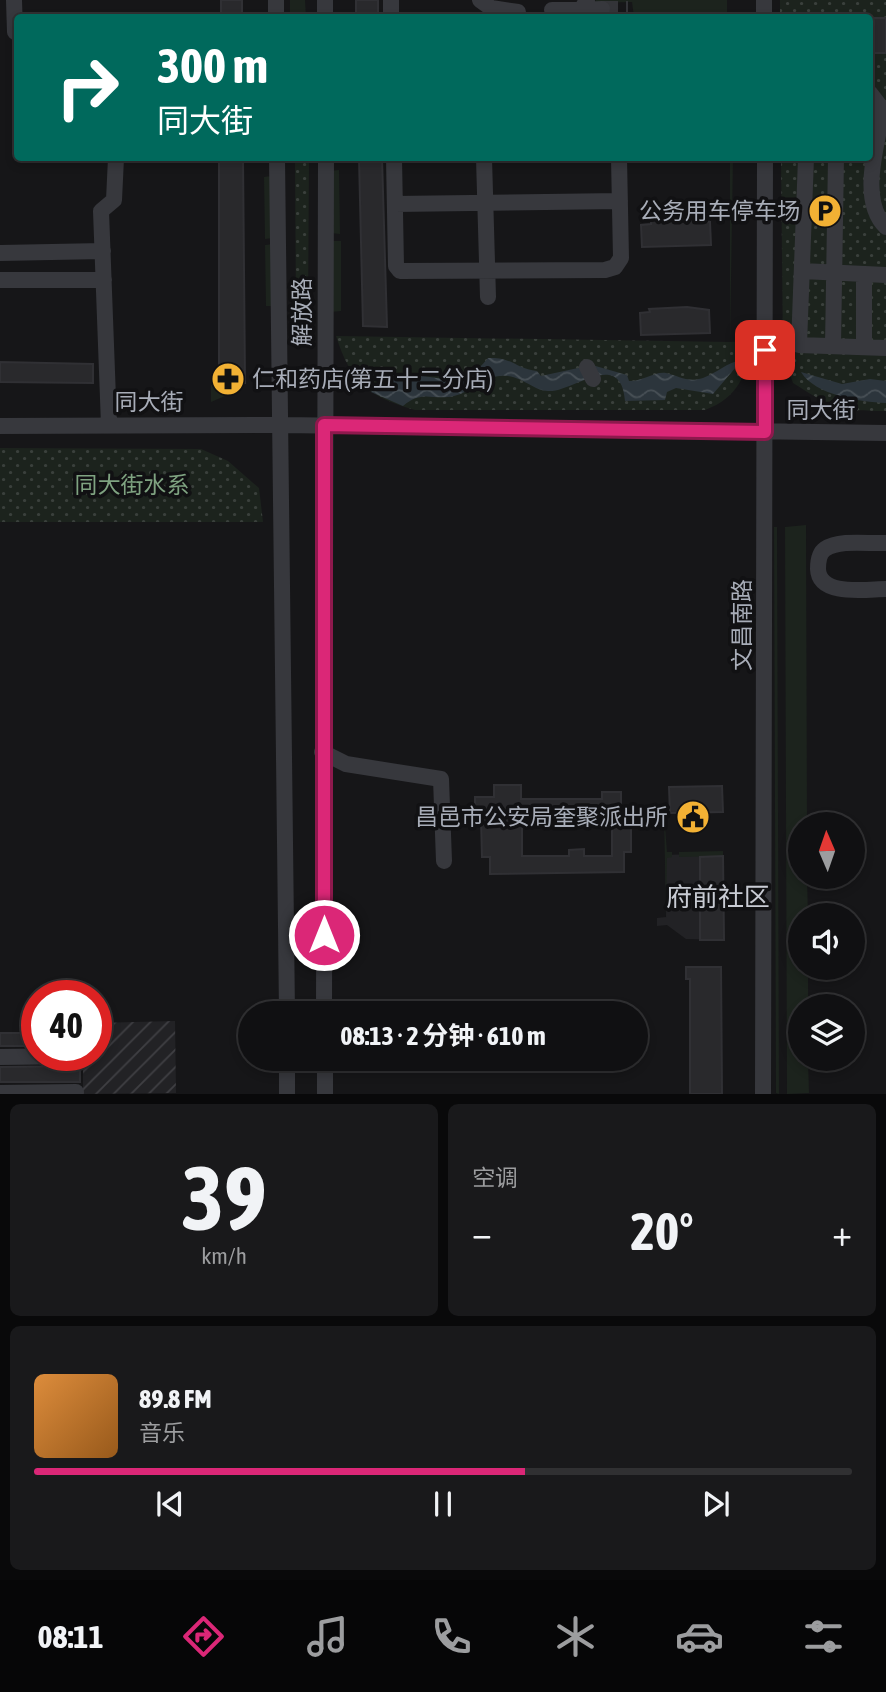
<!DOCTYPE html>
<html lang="zh">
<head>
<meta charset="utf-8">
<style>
	:root { --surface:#101012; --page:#19191b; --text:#f1f3f6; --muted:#9c9d9f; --line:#303032; --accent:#db2777 }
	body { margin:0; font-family:"Asap Condensed","Noto Sans SC",sans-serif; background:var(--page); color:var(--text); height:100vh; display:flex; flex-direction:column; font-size:26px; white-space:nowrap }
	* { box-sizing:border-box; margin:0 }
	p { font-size:23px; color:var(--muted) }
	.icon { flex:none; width:38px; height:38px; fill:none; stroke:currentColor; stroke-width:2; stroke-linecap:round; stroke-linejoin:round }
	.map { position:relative; height:1094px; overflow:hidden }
	.panel { display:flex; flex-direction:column; gap:10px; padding:10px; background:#09090a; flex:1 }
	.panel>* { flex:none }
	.banner { position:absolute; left:14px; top:14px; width:859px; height:147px; border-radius:7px; box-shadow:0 4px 10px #0003,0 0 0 2px var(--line); background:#00695c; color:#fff; overflow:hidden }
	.needle { width:46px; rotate:358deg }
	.tools { position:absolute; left:788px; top:812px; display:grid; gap:14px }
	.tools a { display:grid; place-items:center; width:77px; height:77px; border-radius:50%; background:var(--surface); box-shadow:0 4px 10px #0003,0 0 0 2px var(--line); font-size:35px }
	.speed { position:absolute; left:21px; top:980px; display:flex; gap:14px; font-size:35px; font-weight:700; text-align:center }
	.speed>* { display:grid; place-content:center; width:91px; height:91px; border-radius:50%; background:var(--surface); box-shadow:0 4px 10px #0003,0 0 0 2px var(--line); line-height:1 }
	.speed .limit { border:10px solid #d22; background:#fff; color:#111 }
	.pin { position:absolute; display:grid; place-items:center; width:60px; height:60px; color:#fff; margin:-30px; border-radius:14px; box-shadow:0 4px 10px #0006 }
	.me { position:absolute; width:77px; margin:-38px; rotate:0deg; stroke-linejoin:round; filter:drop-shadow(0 0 5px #0008) }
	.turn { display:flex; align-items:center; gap:24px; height:147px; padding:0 28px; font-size:32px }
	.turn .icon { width:91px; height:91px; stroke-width:2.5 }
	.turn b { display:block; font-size:49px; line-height:60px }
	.big { font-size:52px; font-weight:700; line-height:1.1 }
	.panel .widget { flex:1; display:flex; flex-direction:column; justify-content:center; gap:10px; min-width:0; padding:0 24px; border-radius:10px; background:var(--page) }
	.panel .dial { align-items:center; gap:0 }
	.dial b { font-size:91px; line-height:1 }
	.song { display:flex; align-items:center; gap:21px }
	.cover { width:84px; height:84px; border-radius:10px; background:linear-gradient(135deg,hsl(30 70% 55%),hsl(30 70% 35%)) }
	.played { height:7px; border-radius:4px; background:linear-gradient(90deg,var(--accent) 60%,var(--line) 60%) }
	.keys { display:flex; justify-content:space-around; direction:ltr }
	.heat { display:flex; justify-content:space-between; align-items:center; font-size:38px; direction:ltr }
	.panel .tiles { flex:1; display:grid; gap:10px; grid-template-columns:1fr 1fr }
	.widget:last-child { grid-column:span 2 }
	.trip { position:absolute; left:238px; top:1001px; width:410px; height:70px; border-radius:35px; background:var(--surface); box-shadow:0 4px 10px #0003,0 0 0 2px var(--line); font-weight:700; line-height:70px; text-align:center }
	.menu { display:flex; height:112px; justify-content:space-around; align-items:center; background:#060607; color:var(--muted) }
	.menu .icon { width:49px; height:49px }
	.menu .active { color:var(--accent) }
	.menu b { font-size:32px; color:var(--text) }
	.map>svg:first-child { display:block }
	.built { fill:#222225 }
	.industrial { fill:url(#industrial-furrows) }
	.green { fill:#1c231d }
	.park { fill:url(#park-dots) }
	.water { fill:url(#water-waves) }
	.building { fill:#29292c; stroke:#303034; stroke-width:2; fill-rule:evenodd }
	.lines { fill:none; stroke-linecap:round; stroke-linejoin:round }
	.minor-tunnel { stroke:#333438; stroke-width:16; stroke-dasharray:16 8; stroke-linecap:butt }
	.minor { stroke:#37383d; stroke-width:16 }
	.route-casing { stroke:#8e194d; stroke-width:18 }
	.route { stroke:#db2777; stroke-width:12 }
	.labels { text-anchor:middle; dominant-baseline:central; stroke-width:7; stroke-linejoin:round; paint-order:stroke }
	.poi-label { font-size:23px; fill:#a8adb8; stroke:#111113; text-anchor:end }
	.street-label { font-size:23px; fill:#a8adb8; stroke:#111113 }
	.park-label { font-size:23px; fill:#7fa381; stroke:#111113 }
	.quarter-label { font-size:26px; fill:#c9ccd4; stroke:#111113 }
</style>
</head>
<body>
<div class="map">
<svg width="886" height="1094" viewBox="0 0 886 1094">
	<defs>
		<pattern id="industrial-furrows" width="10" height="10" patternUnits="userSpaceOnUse" patternTransform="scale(1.75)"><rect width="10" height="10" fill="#222225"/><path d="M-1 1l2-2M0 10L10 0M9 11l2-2" fill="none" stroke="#3f3f43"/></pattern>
		<pattern id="park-dots" width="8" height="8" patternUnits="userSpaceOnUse" patternTransform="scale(1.75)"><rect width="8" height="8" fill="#1c231d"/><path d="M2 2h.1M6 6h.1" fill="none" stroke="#3a403c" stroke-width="1.8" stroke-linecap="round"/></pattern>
		<pattern id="water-waves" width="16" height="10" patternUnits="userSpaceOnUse" patternTransform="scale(1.75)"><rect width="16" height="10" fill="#2c353c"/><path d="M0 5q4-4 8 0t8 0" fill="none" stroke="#485056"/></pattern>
	</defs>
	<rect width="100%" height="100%" fill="#161618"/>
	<path class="built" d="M723 853 724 940 686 939 667 925 657 926V918L666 917 665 855Z"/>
	<path class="industrial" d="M175 1021 176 1093 83 1094V1055H96V1023Z"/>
	<path class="green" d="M290 0H305L306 17H290Z
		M596 0H727V16L634 17 632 2 594 3Z
		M730 158H733L730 342Z
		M339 170 340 234 330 233V171Z
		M271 176 273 238 265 239 264 177Z
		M331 241H341V311L331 312Z
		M274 244 273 306H266L265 245Z
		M245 383 239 390 211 402V385Z
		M806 525 807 824H800V877H807L808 915H800V968H808V1006H800V1059H808L809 1093 787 1094 785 527Z
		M774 527H777L779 1094 776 1093Z
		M664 813 667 852H672V857L667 858 666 918Z
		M723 851V856L679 857V852Z"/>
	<path class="park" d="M780 0H886V411C838 411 834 409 793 383L783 352 781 158H870V18L780 17Z
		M295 158H309L308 310 296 312Z
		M336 336 730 342 750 341C748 374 738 398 705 410H415C369 397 351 383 336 336Z
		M0 448 201 449 228 461 259 488 263 522H0Z"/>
	<path class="water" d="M488 358C513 357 516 369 537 371L541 376 592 365 627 375 629 381C641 382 655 371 666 373 679 376 688 383 703 378 717 373 727 362 742 360L713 394 676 388 667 392 665 400 625 401C621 347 572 393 548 391 535 391 524 378 508 376 485 373 474 391 454 396 432 401 423 389 403 406L371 392 394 373C430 372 461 394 488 358Z
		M801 372 842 384 870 379 886 381V403C860 402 815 395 801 372Z"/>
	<path class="building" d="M221 0H242V18H221Z
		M356 0H378V18H356Z
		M870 18H886V53H870Z
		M219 158H243L245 383 219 385Z
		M359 158H382L387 327 363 326Z
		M688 219 710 222 711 245 642 247 641 225 651 224V221Z
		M687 307 709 310 710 333 641 335 640 313 650 312 649 309Z
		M0 362 93 364V383L0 382Z
		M494 785H521V799H602V792H621V808H631V852H624V872L490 874V857H482L481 819H475V797H494ZM522 816H612V856H584V849L569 850V856H522Z
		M722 786 723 812 670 813 669 787Z
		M723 856 724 940H700V857Z
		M686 967H721L722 1094H690V979H686Z
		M0 1033H37V1046H0Z
		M80 1066V1082H0V1067Z"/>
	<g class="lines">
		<path class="minor-tunnel" d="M602 9H628"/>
		<path class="minor" d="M14 0 15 32
			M276 0V18
			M325 0V18
			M391 0V18
			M480 0 491 8 518 12
			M764 0V18
			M552 10H581L587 0
			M581 10 602 9
			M870 93 883 110C878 142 858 200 886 227
			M277 158 287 1013
			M394 158 396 266 400 271 605 270 615 267 621 258 619 158
			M484 158 488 297
			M806 158 799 345 886 348
			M395 204 620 201
			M0 253 103 251
			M802 271 886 275
			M864 274V347
			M0 280H104
			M833 346 836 158
			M587 367 593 379
			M109 425 101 211 114 200 116 158
			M0 426 282 425 886 433
			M886 543C869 544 840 539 825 549 819 553 818 562 818 569 819 597 867 589 886 589
			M322 752 346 764 441 779 444 861
			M324 1013 326 158
			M0 1057 78 1056
			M287 1059V1094
			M325 1059V1094
			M0 1093 76 1092
			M763 1094 765 158"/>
	</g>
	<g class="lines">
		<defs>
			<path id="route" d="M324 935V425L765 432V350"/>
		</defs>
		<use href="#route" class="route-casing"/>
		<use href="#route" class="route"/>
	</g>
	<defs>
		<symbol id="parking-disc" viewBox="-11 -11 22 22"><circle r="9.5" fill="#f2b134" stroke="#111113"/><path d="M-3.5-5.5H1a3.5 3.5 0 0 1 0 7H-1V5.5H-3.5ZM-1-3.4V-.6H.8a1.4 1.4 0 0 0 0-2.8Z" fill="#111"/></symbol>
		<symbol id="pharmacy-disc" viewBox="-11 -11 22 22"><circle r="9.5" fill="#f2b134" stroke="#111113"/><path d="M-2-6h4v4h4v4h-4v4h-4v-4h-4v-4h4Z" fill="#111"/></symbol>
		<symbol id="civic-disc" viewBox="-11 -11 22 22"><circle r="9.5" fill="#f2b134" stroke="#111113"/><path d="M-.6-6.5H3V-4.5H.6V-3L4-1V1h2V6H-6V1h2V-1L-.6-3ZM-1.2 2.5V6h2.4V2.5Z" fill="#111"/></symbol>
	</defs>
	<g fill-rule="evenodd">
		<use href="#parking-disc" x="806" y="192" width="38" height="38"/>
		<use href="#pharmacy-disc" x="209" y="360" width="38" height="38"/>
		<use href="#civic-disc" x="674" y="798" width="38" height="38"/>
	</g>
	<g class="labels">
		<g class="poi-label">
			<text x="800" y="211">公务用车停车场</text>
			<text x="252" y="379" text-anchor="start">仁和药店(第五十二分店)</text>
			<text x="668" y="817">昌邑市公安局奎聚派出所</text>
		</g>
		<g class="street-label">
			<text transform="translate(302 312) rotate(-90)">解放路</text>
			<text x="149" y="402">同大街</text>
			<text x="821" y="410">同大街</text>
			<text transform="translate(742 625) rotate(-90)">文昌南路</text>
		</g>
		<g class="park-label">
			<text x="132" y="485">同大街水系</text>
		</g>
		<g class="quarter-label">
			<text x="718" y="897">府前社区</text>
		</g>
	</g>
</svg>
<div class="tools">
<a><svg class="needle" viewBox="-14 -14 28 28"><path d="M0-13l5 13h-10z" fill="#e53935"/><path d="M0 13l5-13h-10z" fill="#9c9d9f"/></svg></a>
<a><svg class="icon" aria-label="sound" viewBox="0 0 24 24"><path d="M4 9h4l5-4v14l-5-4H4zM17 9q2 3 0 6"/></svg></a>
<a><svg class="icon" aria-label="layers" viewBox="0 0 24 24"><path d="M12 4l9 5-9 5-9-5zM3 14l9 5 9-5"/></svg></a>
</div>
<div class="speed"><div class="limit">40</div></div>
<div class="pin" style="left:765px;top:350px;background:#d93025"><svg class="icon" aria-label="arrive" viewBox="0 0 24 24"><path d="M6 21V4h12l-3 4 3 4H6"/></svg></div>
<svg class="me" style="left:324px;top:935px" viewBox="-20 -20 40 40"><circle r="17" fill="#db2777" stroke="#fff" stroke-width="3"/><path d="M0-11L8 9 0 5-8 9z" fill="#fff"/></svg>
<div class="trip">08:13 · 2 分钟 · 610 m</div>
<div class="banner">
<div class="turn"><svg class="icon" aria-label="right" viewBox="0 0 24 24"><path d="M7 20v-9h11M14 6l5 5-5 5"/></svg><div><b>300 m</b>同大街</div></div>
</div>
</div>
<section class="panel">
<div class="tiles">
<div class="widget dial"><b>39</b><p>km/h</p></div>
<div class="widget"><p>空调</p>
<div class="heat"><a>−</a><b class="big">20°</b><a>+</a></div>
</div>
<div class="widget">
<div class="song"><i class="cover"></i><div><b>89.8 FM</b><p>音乐</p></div></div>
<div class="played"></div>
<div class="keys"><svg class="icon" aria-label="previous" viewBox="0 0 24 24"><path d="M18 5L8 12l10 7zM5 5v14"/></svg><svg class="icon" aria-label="pause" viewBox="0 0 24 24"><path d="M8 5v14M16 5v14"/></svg><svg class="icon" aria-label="next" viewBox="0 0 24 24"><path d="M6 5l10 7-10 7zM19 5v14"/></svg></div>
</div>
</div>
</section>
<nav class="menu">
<b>08:11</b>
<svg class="icon active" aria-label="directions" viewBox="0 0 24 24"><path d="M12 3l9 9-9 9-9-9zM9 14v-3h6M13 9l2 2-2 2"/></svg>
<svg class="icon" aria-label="music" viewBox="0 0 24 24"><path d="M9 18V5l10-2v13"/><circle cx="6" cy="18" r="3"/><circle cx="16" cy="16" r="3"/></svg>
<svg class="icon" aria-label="phone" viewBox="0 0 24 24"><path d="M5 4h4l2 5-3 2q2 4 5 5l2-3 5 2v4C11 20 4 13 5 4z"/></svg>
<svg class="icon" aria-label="climate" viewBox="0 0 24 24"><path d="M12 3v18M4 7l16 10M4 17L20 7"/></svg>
<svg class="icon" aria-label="car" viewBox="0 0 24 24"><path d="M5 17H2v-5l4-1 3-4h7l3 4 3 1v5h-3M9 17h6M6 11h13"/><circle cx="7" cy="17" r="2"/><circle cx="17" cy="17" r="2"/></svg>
<svg class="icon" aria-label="filters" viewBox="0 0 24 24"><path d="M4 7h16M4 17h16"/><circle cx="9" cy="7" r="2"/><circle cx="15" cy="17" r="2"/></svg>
</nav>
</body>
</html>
